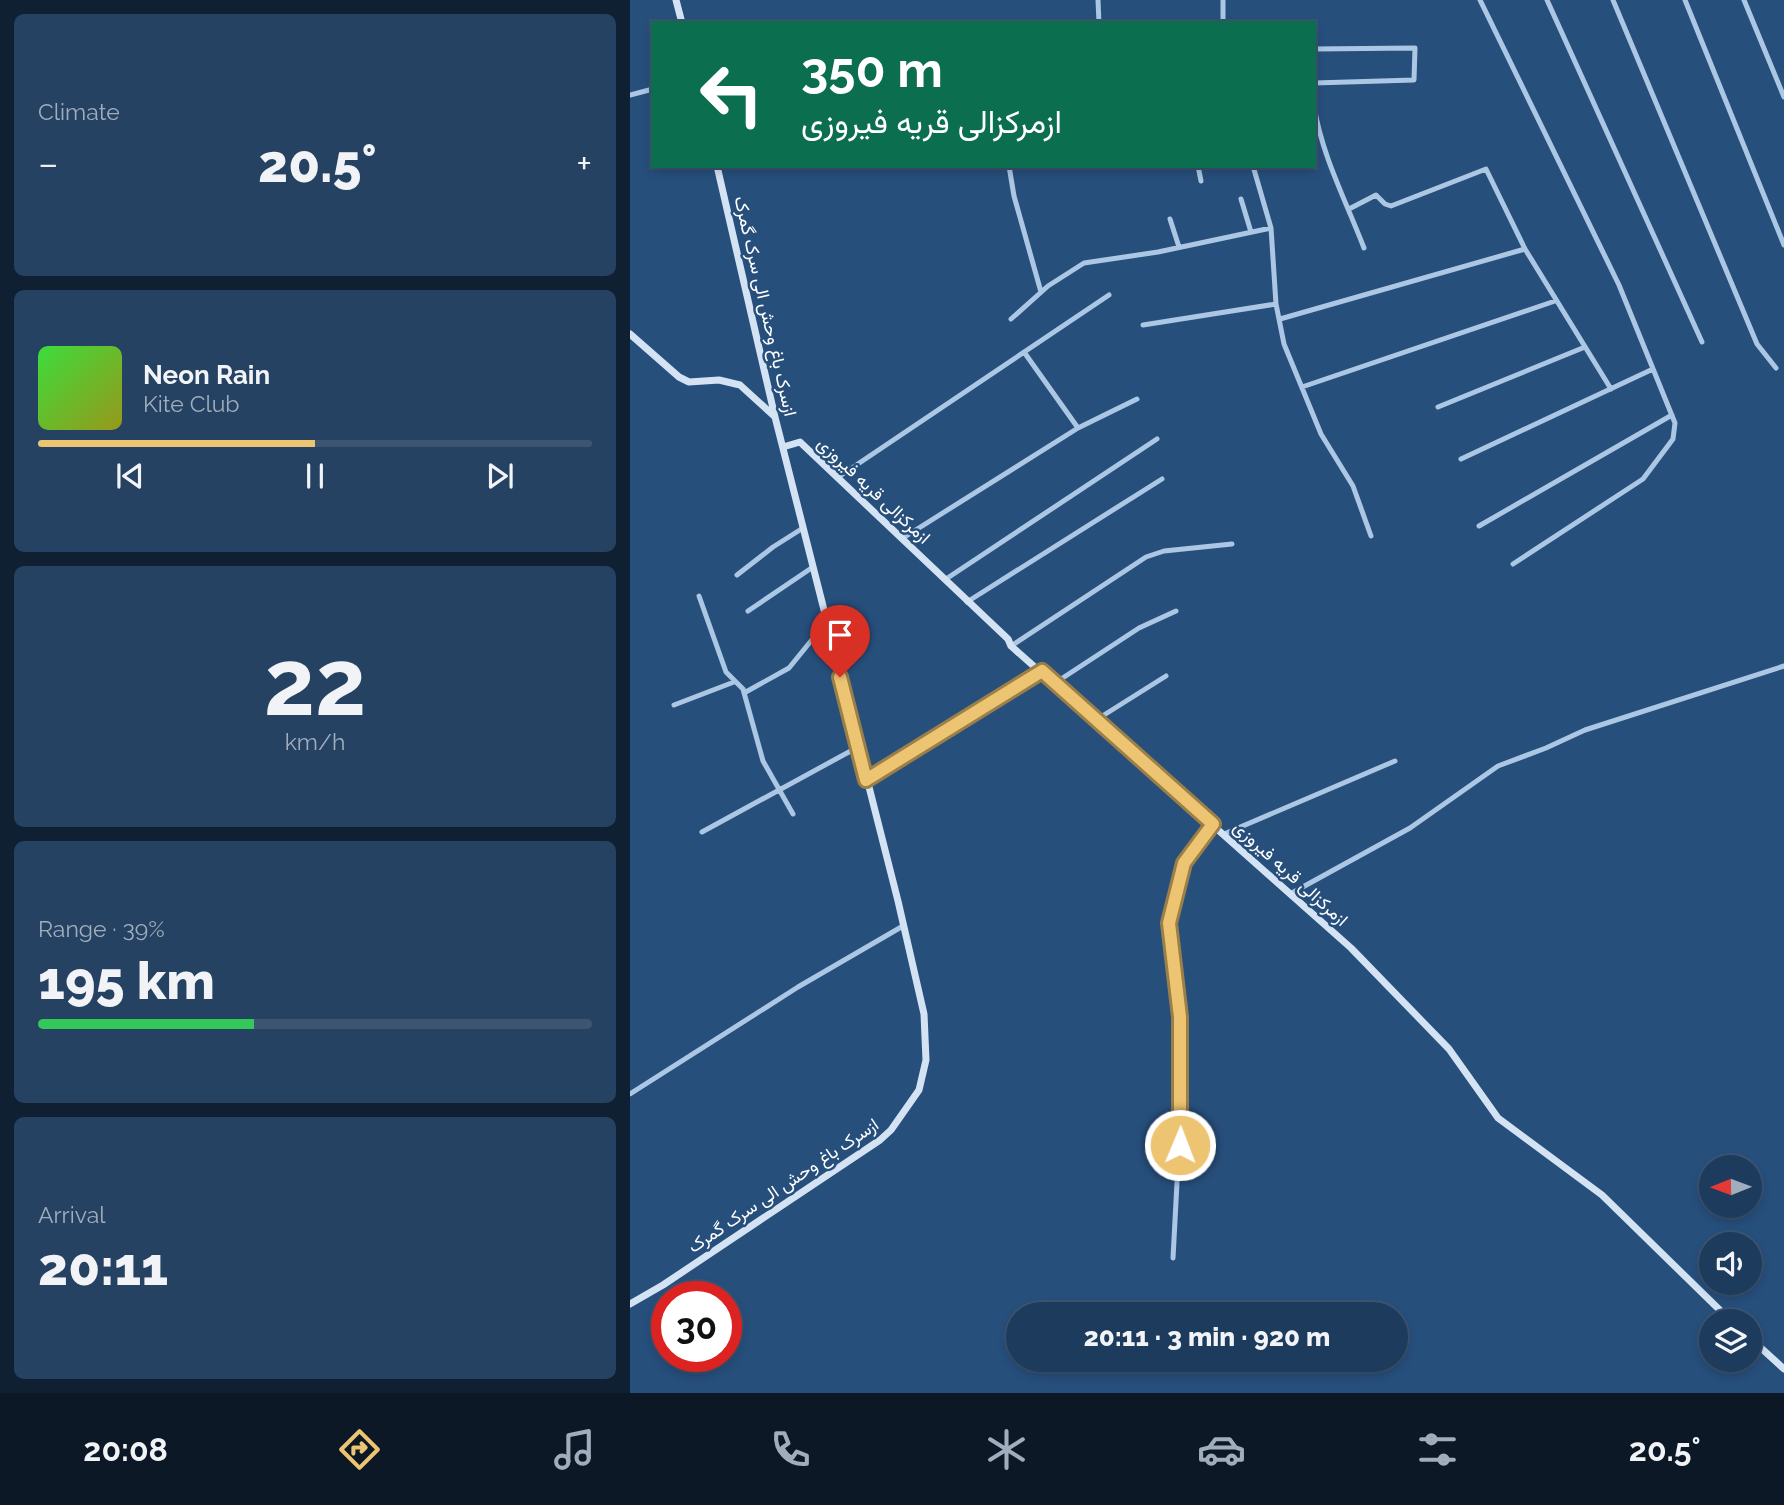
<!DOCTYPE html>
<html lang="en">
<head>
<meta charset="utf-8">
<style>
	:root { --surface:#1d3b5d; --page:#254263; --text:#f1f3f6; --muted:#a0adbc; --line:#3b5572; --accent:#edc471 }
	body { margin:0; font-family:Raleway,Vazirmatn,sans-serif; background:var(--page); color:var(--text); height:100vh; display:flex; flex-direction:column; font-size:26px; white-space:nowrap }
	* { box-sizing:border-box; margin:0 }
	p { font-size:23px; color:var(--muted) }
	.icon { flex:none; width:38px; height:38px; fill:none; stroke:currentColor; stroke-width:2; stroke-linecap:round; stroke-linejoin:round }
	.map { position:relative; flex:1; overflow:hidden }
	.panel { display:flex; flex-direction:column; gap:14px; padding:14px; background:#102033; width:630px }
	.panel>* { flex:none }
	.top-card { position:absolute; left:21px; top:21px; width:665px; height:147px; border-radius:0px; box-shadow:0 4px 10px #0003,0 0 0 2px var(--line); background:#0b6e4f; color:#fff; overflow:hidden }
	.needle { width:46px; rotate:269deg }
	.fabs { position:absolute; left:1069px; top:1155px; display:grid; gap:14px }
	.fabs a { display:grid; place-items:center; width:63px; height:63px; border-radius:50%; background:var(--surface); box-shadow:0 4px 10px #0003,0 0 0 2px var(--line); font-size:35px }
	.speed { position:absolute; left:21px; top:1281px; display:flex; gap:14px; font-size:35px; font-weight:700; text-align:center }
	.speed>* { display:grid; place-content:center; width:91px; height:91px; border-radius:50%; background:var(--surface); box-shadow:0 4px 10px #0003,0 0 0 2px var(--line); line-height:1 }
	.speed .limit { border:10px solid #d22; background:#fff; color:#111 }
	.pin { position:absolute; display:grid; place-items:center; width:60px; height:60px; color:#fff; margin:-72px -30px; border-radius:50% 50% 50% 0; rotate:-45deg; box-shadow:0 0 7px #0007 }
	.pin .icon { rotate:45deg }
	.me { position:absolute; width:77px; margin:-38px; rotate:1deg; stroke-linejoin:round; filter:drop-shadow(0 0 5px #0008) }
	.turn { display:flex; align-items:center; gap:24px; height:147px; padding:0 35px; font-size:32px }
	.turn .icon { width:91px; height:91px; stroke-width:2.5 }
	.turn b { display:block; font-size:49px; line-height:60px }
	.big { font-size:52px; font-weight:800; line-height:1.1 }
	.panel .card { flex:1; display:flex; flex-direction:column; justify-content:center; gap:10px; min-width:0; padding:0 24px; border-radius:10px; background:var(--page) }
	.panel .dial { align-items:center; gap:0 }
	.dial b { font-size:91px; line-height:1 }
	.song { display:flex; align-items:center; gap:21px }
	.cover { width:84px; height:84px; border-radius:10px; background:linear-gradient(135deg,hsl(120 70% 55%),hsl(60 70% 35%)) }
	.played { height:7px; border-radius:4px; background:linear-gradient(90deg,var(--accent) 50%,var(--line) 50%) }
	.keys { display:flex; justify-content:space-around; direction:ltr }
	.heat { display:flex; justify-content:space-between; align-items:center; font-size:38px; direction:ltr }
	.charge { height:10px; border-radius:5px; background:linear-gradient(90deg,#34c759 39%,var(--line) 0) }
	.trip { position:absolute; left:376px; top:1302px; width:402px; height:70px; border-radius:35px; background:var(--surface); box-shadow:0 4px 10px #0003,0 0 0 2px var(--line); font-weight:800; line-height:70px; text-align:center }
	.tab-bar { display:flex; height:112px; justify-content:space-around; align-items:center; background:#0c1825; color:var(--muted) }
	.tab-bar .icon { width:49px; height:49px }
	.tab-bar .selected { color:var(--accent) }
	.tab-bar b { font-size:32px; color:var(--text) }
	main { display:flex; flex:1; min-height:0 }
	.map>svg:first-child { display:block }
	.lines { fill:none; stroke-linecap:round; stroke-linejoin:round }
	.street { stroke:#abc7e4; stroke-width:5 }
	.secondary { stroke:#d4e3f4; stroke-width:7 }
	.route-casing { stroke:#9a7f49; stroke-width:18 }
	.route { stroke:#edc471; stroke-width:12 }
	.labels { text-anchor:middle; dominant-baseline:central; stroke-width:5; stroke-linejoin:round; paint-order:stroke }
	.street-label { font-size:18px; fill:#fff; stroke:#274f7c }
</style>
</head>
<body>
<main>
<section class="panel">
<div class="card"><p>Climate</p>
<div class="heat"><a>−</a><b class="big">20.5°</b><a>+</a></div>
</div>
<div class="card">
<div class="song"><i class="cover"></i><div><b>Neon Rain</b><p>Kite Club</p></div></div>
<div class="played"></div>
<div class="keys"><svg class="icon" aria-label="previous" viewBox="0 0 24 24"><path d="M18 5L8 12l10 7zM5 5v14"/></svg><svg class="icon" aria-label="pause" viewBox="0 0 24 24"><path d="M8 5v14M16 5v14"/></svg><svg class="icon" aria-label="next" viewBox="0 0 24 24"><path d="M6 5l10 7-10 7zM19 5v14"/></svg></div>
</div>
<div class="card dial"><b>22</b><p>km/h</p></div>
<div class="card"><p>Range · 39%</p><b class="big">195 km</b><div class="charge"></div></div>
<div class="card"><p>Arrival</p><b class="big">20:11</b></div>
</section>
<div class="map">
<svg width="1154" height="1393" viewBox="0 0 1154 1393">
	<rect width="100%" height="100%" fill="#274f7c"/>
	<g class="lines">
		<path class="street" d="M468 0 469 23
			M593 0V23
			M850 0 989 285 1045 423 1043 439 1013 479 883 564
			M917 0 1072 342
			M983 0 1127 344 1146 368
			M1055 0 1154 245
			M1114 0 1154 97
			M684 49 785 48 784 80 684 83
			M0 95 23 89
			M684 106C692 156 716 201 734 248
			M379 166 384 196 411 292
			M568 166 571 181
			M623 166 641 228 646 304 654 344 691 434 723 486 741 536
			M611 199 621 232
			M719 209 746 195 755 204 761 206 856 169 895 249 981 389
			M540 219 549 247
			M381 319 418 286 454 263 528 252 641 228
			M650 319 895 249
			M513 325 646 304
			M394 352 448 428
			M672 387 925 301
			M808 407 955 347
			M831 459 1023 369
			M207 478 479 295
			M849 526 1042 415
			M273 538 448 428 507 399
			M107 575 143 547 173 528
			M316 579 527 439
			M69 596 96 672 113 689 133 761 163 814
			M337 602 532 479
			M118 611 183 567
			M381 646 516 557 534 551 602 544
			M425 683 509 628 546 611
			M114 693 159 668 185 636 199 630
			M44 705 104 682
			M466 720 536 676
			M72 832 228 747
			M594 834 765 761
			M660 894 780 828 868 766 916 748 955 730 1154 666
			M0 1094 168 987 273 926
			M543 1258 549 1145 550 1017 539 923 554 863 583 824"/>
		<path class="secondary" d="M46 0 52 23
			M0 334 49 377 59 382 89 380 110 385 144 416
			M153 447 170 442 378 639 381 646 721 948 819 1049 868 1118 972 1195 1101 1321
			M236 780 412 671
			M0 1304 33 1285 250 1140 261 1130 289 1090 296 1060 294 1014 268 901 145 417 87 166
			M1120 1338 1154 1369"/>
	</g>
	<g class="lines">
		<defs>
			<path id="route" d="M210 677 236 780 412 671 583 824 554 863 539 923 550 1017V1145"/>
		</defs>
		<use href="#route" class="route-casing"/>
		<use href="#route" class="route"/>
	</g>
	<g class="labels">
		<g class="street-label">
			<text transform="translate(136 306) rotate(77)">ازسرک باغ وحش الی سرک گمرک</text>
			<text transform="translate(244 490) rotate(43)">ازمرکزالی قریه فیروزی</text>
			<text transform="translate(661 873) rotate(42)">ازمرکزالی قریه فیروزی</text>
			<text transform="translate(153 1185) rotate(-34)">ازسرک باغ وحش الی سرک گمرک</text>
		</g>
	</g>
</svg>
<div class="fabs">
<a><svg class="needle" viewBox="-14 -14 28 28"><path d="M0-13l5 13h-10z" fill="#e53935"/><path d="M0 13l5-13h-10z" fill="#a0adbc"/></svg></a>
<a><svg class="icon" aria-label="sound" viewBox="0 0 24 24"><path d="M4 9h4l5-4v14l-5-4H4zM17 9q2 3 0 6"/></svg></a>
<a><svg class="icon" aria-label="layers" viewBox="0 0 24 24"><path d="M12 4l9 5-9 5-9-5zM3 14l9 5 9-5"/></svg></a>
</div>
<div class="speed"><div class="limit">30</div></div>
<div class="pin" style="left:210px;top:677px;background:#d93025"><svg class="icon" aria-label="arrive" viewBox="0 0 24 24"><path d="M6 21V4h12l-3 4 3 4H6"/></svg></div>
<svg class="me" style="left:550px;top:1145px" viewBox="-20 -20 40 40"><circle r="17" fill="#edc471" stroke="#fff" stroke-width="3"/><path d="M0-11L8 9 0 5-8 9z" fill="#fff"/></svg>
<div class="trip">20:11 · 3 min · 920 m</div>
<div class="top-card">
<div class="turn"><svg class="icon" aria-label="left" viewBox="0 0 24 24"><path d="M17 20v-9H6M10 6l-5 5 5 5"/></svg><div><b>350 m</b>ازمرکزالی قریه فیروزی</div></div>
</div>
</div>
</main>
<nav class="tab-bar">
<b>20:08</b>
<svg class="icon selected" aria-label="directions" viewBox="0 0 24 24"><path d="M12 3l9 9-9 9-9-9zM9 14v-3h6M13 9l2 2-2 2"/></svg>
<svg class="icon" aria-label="music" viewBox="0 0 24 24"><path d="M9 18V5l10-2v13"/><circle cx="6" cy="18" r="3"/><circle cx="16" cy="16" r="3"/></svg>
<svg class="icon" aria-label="phone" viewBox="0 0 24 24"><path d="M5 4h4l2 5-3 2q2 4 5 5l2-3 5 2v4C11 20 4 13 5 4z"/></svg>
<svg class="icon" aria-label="climate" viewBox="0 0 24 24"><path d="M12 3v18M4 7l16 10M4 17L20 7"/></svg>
<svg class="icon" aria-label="car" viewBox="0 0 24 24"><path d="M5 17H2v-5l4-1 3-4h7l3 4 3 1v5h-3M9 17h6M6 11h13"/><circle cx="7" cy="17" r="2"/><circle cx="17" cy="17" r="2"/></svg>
<svg class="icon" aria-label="filters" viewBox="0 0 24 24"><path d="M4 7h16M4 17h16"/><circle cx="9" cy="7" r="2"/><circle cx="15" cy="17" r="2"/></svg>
<b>20.5°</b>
</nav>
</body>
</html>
